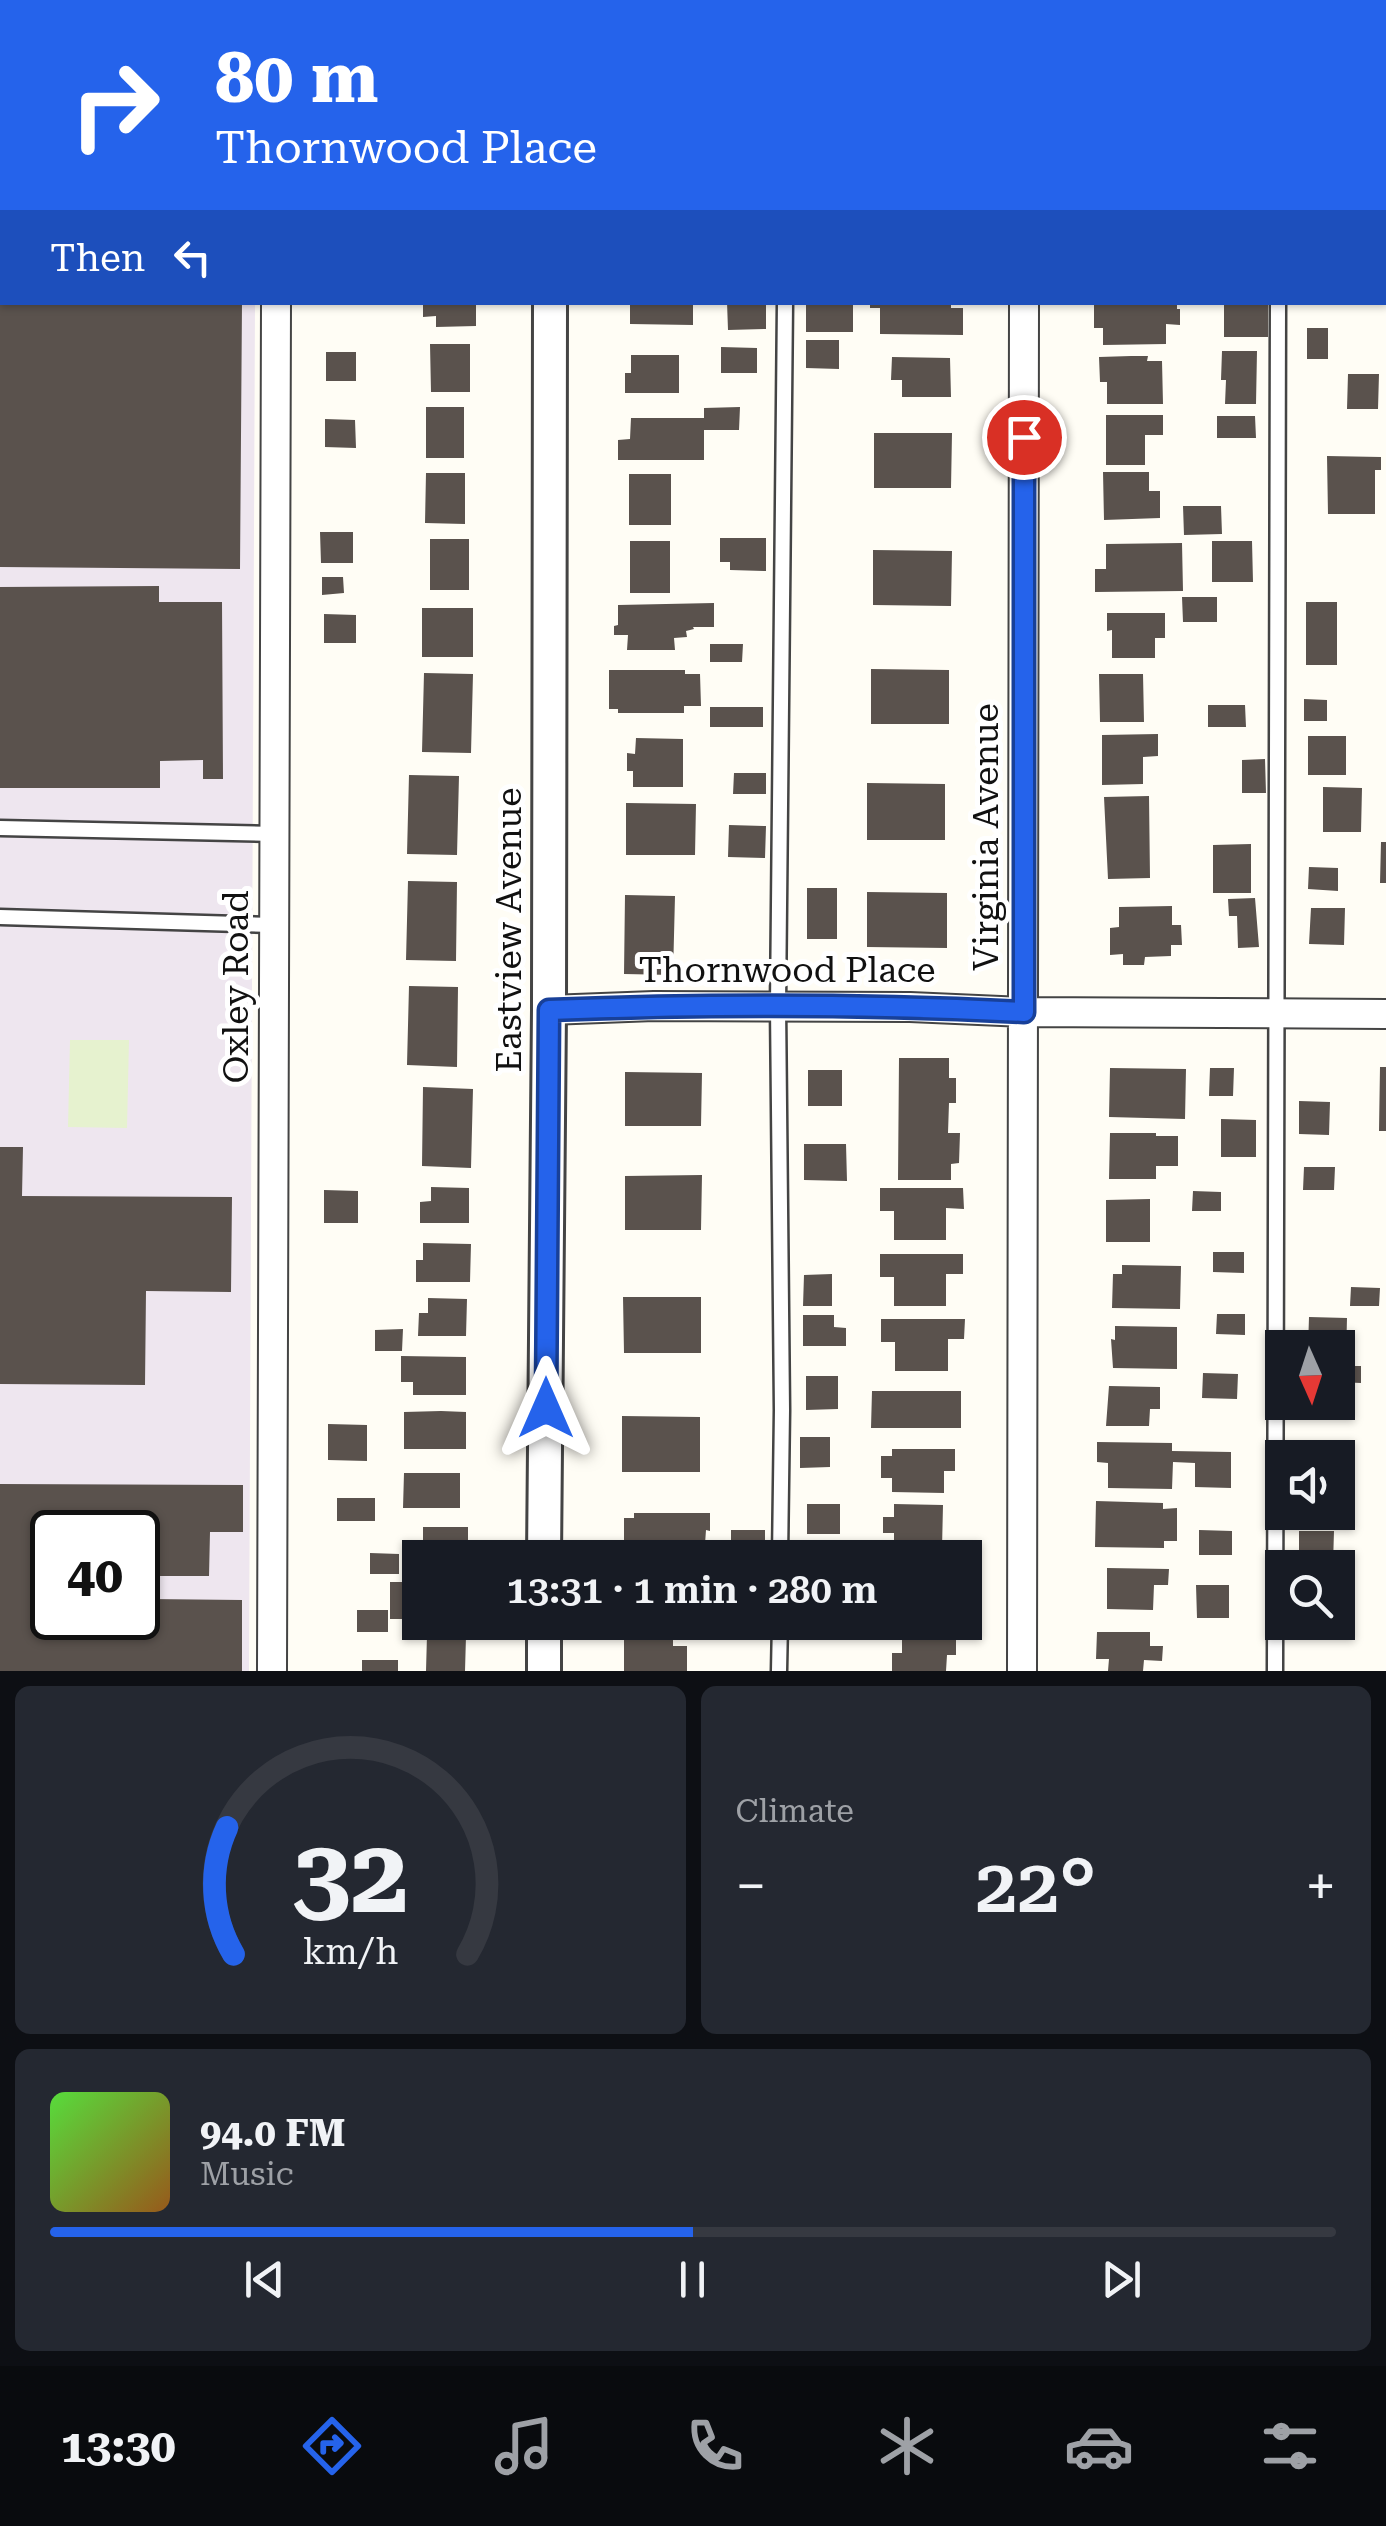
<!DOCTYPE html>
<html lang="en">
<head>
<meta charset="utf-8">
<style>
	:root { --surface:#171b24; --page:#242831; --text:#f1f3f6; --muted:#9ea1a6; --line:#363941; --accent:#2563eb }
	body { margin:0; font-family:"Roboto Serif",serif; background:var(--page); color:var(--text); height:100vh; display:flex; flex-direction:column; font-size:38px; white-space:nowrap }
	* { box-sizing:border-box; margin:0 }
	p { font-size:32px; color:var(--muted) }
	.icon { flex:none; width:55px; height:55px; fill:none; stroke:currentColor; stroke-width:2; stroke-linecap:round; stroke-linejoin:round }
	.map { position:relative; height:1671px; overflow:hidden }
	.drawer { display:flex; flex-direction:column; gap:15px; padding:15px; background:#0d0f14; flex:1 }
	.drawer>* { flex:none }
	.guide { position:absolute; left:0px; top:0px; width:1388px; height:305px; box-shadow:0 2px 8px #0004; background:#2563eb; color:#fff; overflow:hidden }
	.needle { width:65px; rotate:177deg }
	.buttons { position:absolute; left:1265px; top:1330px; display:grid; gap:20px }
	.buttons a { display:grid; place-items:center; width:90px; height:90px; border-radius:0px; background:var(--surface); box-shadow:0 2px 8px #0004; font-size:50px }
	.speed { position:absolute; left:30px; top:1510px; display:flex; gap:20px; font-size:50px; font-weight:700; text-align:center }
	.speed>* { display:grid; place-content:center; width:130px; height:130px; border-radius:50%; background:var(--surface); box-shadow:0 2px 8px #0004; line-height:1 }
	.speed .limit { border:5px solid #111; border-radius:15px; background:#fff; color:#111 }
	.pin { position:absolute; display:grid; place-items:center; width:85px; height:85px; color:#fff; margin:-42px; border:5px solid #fff; border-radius:50%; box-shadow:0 2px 10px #0007 }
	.me { position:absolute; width:110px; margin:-55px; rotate:0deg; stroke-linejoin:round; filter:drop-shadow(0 0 8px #0008) }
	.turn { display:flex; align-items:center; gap:35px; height:210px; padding:0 50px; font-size:45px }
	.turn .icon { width:130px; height:130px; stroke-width:2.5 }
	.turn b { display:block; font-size:70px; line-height:85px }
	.then { display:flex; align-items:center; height:95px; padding:0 50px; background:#0003; gap:20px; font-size:38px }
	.big { font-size:75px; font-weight:600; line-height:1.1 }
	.drawer .tile { flex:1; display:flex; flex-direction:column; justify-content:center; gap:15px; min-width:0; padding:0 35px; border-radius:15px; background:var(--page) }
	.drawer .dial { align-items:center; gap:0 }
	.dial svg { height:260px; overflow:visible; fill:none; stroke:var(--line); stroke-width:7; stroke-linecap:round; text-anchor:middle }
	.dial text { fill:var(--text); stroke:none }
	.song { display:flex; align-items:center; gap:30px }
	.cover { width:120px; height:120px; border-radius:15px; background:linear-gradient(135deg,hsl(110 70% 55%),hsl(30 70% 35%)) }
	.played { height:10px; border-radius:5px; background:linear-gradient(90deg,var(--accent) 50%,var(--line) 50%) }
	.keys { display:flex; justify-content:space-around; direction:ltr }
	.heat { display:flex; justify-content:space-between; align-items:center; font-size:55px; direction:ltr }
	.drawer .tiles { flex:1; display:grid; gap:15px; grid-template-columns:1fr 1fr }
	.tile:last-child { grid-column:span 2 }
	.trip { position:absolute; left:402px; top:1540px; width:580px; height:100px; border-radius:0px; background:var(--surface); box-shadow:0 2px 8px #0004; font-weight:600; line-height:100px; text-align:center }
	.tabs { display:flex; height:160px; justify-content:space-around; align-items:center; background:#090b0e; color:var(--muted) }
	.tabs .icon { width:70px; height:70px }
	.tabs .selected { color:var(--accent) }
	.tabs b { font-size:45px; color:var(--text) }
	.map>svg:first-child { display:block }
	.industrial { fill:#eee6ef; fill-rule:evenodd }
	.pitch { fill:#e6f2cf }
	.building { fill:#5a524d; fill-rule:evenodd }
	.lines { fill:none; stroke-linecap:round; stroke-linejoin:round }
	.service-casing { stroke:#444; stroke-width:19 }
	.minor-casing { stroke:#444; stroke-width:32 }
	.tertiary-casing { stroke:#444; stroke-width:38 }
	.service { stroke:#fff; stroke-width:14 }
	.minor { stroke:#fff; stroke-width:28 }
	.tertiary { stroke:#fff; stroke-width:32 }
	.route-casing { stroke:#184099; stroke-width:25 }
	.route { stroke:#2563eb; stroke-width:18 }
	.labels { text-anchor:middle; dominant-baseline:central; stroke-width:10; stroke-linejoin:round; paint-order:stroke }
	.street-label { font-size:35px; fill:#111; stroke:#fff }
</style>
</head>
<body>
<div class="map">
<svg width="1386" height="1671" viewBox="0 0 1386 1671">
	<rect width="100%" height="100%" fill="#fffdf5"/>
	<path class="industrial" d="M0 0H532V2H2V302L255 303 249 1671H0ZM52 1532H138V1618H52Z"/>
	<path class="pitch" d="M70 1040H129L127 1128 68 1127Z"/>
	<path class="building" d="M0 302H242L240 569 0 567Z
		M423 302H476V326L436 327V316L423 317Z
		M630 302H693V325L630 324Z
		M727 302H766V329L728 330Z
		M806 302H853V332H806Z
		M870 302H951V308H963V335L880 334V308H870Z
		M1094 302H1177V309H1180V325L1166 324V344L1103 345V328H1094Z
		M1224 302H1268V337H1224Z
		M1307 328H1328V359H1307Z
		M806 340H839V369L806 368Z
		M430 344H470V392H431Z
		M721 347 757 348V373H721Z
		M1222 351H1257L1256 404H1225L1226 380H1221Z
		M326 352H356V381H326Z
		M631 355H679V393H625V373H631Z
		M1131 356H1148L1147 361H1162L1163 404H1107V382H1100L1099 357Z
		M892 357 950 358 951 397H902V380H891Z
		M1348 374H1379L1378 409H1347Z
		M426 407H464V458H426Z
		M740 407 739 430H704V460H618V440L630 439 631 418H704V408Z
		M1106 415H1163V435H1145V465H1106Z
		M1217 416H1255L1256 438H1217Z
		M325 419 355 420 356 448 325 447Z
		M874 433H952L951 488H874Z
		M1327 456 1381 457V470H1375V514H1328Z
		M1103 472H1149V491H1160V518L1104 520Z
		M426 473H465V524L425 523Z
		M629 474H671V525H629Z
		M1183 506H1221L1222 534 1184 535Z
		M320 532H353V563H321Z
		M720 538H766V571L730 570V562H720Z
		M430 539H469V590H430Z
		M630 541H670V593H630Z
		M1212 541H1252L1253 582H1212Z
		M1182 543 1183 591 1095 592V569H1106V544Z
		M873 550 952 551 951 606 873 605Z
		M322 577H343L344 593 322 595Z
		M159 586V602H222L223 779H203V760L160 761V788H0V587Z
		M1182 597H1217V622H1183Z
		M1306 602H1337V665H1306Z
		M714 603V627H693L694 629 686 631 687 637 674 638 675 650H627L628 635H614V626L618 625V605Z
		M422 608H473V657H422Z
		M1107 613H1165V638H1155V658H1112V630L1107 631Z
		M324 614 356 615V643H324Z
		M710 644H743L742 662H710Z
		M871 669 949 670V724H871Z
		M609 670H685V674H700L701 706H684V713H618V709H609Z
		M424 673 473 674 471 753 422 752Z
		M1099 674H1143L1144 722H1100Z
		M1304 699 1327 700V721H1304Z
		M1208 705H1245L1246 727H1208Z
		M710 707H763V727H710Z
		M1158 734V756L1143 757V784L1102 785V735Z
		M1308 736H1346V775H1308Z
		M636 738 683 739V787H633V771H627V753L635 754Z
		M1265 759 1266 793H1242V760Z
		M734 773H766V794H733Z
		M409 775 459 776 457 855 407 854Z
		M867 783 945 784V840H867Z
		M1323 787 1362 788 1361 832H1323Z
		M1149 796 1150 878 1108 879 1104 797Z
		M626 803 696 804 695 855H626Z
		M729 825 766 826 765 858 728 857Z
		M1381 842H1386V883H1380Z
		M1251 844V893H1213V845Z
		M1309 867 1338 868V891L1308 889Z
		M408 881 457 882 456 961 406 960Z
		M807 888H837V939H807Z
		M867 892 947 893V948L867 947Z
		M625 895 675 896 673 975 624 974Z
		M1255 898 1259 947 1238 948 1237 916H1229L1228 899Z
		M1172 906V925H1181L1182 945H1171V956L1145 957 1144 965H1123V954L1110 955V928L1119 927V907Z
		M1311 908H1345L1344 945 1309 944Z
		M409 986 458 987 457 1067 407 1065Z
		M899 1058H949V1078H956V1103H949L948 1133H960L959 1163 951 1164V1180H898Z
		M1380 1067H1386V1131H1379Z
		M1110 1068 1186 1069 1185 1119 1109 1117Z
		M1210 1068H1234L1233 1096H1209Z
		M808 1070H842V1106H808Z
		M625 1072 702 1073 701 1126H625Z
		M423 1087 473 1089 471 1168 422 1166Z
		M1299 1101 1330 1102 1329 1135 1299 1134Z
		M1221 1119 1256 1120V1157H1221Z
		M1110 1133H1156V1136H1178V1166H1156V1179H1109Z
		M804 1144H846L847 1181 804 1180Z
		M0 1147H23L22 1196 232 1197 231 1292 146 1291 145 1385 0 1384Z
		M1304 1167H1335L1334 1190H1303Z
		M702 1175 701 1230H625V1176Z
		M431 1187 469 1188V1223H420V1202L431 1201Z
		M880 1188H963L964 1209 946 1208V1240H894V1211H880Z
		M324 1190 358 1191V1223H324Z
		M1193 1191 1221 1192V1211H1192Z
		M1150 1199V1242H1106V1200Z
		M423 1243 471 1244 470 1282H416V1260H423Z
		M1213 1252H1244V1273L1213 1272Z
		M880 1254H963V1274H946V1306H894V1277H880Z
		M1122 1265 1181 1266 1180 1309 1112 1308 1113 1274H1122Z
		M832 1274V1306H803L804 1275Z
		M1351 1287 1380 1288 1379 1306H1350Z
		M623 1297H701V1353H624Z
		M428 1298 467 1299 466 1336H418L419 1313H428Z
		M1217 1314H1245V1335L1216 1334Z
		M803 1315H834V1327L846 1328V1346H803Z
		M1309 1317 1347 1318 1346 1358H1338V1348H1308Z
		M881 1319H965L964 1339H948V1371H895V1342H881Z
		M1115 1326 1177 1327V1369L1113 1368 1111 1339 1115 1340Z
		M403 1329 402 1351H375V1330Z
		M401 1356 466 1357V1395H413V1382H401Z
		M1338 1366H1361V1383L1338 1382Z
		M1203 1373 1238 1374 1237 1399 1202 1398Z
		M806 1376H838V1409L806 1410Z
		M1109 1386 1160 1387V1409H1150L1149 1426H1106Z
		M872 1391H961V1428H871Z
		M441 1411 466 1412V1449H404V1412Z
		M622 1416 700 1417V1472H622Z
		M328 1424 367 1425V1461L328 1460Z
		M800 1437H830V1467L800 1468Z
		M1303 1441 1338 1442V1458H1303Z
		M1097 1442 1172 1443V1451L1231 1452V1488L1195 1487V1463L1173 1462 1172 1489 1108 1488V1463L1097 1462Z
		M892 1449H955V1471H944V1493L892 1492V1478H881V1456H892Z
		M404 1473H460V1508H403Z
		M0 1484 243 1485V1532H210L209 1576H149V1599L242 1600V1671H0ZM52 1532H138V1618H52Z
		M337 1498H375V1521H337Z
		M1096 1501 1163 1503V1509L1177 1508V1541H1164V1548L1095 1547Z
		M807 1504H840V1534H807Z
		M894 1504 943 1505 942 1549H894V1533H883V1517H894Z
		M634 1513H710V1531L706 1530 705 1544H699V1558L624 1557V1518H634Z
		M423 1527H468V1558H420V1561H416V1540H423Z
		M731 1530H765V1557H731Z
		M1199 1530 1232 1531V1555H1199Z
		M1299 1531H1334L1333 1564H1299Z
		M370 1553 399 1554V1574H370Z
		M1107 1568 1169 1569 1168 1585H1154L1153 1610 1107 1609Z
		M390 1582H420V1619H390Z
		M1196 1585H1229V1618H1197Z
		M1338 1587H1351L1350 1609H1338Z
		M357 1610H388V1632H357Z
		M673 1627V1646H687V1671H624V1628Z
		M935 1631H956V1655H947L946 1671H892V1653H902V1638H935Z
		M1097 1632H1150V1646H1163L1162 1661 1144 1660 1143 1671H1108L1109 1659H1096Z
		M427 1635 466 1636 465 1671H426Z
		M362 1660H398V1671H362Z"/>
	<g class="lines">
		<defs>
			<path id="service" d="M19 0 20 2
				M1385 269H1386
				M0 828 274 834
				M0 917 274 925
				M780 1558 782 1410 778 1006 785 302
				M779 1671 780 1622
				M1275 1671 1278 302"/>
			<path id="minor" d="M276 0V2
				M1082 2V0
				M549 1010 654 1006 910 1007 1024 1012 1386 1014
				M272 1671 276 302
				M1022 1671 1024 302"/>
			<path id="tertiary" d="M551 0V2
				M544 1558 549 1010 550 302
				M544 1671V1622"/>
		</defs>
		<use href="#service" class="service-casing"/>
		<use href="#minor" class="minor-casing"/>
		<use href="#tertiary" class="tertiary-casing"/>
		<use href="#service" class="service"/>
		<use href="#minor" class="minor"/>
		<use href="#tertiary" class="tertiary"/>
	</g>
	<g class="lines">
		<defs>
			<path id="route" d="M546 1408 549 1010C707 1004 866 1004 1024 1012V437"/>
		</defs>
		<use href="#route" class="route-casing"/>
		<use href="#route" class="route"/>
	</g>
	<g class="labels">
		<g class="street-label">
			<text transform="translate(986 837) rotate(-90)">Virginia Avenue</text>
			<text transform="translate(509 930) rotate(-90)">Eastview Avenue</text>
			<text x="787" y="970">Thornwood Place</text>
			<text transform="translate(236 987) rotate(-90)">Oxley Road</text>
		</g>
	</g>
</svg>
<div class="buttons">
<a><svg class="needle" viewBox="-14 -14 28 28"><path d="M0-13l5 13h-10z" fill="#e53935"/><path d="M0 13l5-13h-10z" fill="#9ea1a6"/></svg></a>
<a><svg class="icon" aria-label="sound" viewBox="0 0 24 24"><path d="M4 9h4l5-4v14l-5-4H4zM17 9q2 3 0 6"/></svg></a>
<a><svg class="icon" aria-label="search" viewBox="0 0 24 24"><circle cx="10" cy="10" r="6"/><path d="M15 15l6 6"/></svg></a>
</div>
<div class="speed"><div class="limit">40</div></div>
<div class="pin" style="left:1024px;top:437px;background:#d93025"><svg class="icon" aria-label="arrive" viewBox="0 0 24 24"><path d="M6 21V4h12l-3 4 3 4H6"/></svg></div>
<svg class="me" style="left:546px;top:1408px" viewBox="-20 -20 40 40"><path d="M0-17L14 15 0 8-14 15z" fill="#2563eb" stroke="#fff" stroke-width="4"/></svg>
<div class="trip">13:31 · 1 min · 280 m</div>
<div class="guide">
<div class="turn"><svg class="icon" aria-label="right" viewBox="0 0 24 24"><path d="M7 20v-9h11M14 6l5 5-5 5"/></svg><div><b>80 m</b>Thornwood Place</div></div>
<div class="then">Then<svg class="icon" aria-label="left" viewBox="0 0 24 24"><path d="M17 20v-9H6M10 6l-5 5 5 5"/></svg></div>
</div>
</div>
<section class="drawer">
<div class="tiles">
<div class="tile dial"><svg viewBox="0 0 100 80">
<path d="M14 69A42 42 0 1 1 86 69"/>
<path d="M14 69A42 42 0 0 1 12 30" stroke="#2563eb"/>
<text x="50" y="56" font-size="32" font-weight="700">32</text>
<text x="50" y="72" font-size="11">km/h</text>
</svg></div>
<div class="tile"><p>Climate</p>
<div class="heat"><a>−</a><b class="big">22°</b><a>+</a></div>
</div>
<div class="tile">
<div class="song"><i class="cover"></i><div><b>94.0 FM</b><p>Music</p></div></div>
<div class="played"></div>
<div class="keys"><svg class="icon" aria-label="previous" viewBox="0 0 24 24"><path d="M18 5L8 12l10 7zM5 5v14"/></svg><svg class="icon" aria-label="pause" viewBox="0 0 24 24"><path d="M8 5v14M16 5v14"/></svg><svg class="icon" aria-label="next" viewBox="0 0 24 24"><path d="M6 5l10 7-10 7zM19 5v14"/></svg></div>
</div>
</div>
</section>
<nav class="tabs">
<b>13:30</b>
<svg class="icon selected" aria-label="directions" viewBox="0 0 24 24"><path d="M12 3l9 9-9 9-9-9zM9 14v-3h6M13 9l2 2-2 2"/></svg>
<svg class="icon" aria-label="music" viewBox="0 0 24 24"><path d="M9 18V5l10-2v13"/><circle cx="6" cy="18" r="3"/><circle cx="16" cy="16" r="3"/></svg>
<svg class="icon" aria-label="phone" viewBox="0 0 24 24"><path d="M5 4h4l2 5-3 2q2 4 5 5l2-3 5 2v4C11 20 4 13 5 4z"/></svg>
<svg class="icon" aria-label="climate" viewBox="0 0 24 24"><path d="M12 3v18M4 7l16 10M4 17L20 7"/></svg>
<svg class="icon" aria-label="car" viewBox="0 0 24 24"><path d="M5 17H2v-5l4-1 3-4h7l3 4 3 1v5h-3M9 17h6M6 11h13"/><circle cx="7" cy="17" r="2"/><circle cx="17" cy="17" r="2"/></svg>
<svg class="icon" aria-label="filters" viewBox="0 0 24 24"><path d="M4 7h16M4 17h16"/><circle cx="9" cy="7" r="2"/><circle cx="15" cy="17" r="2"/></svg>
</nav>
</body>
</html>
